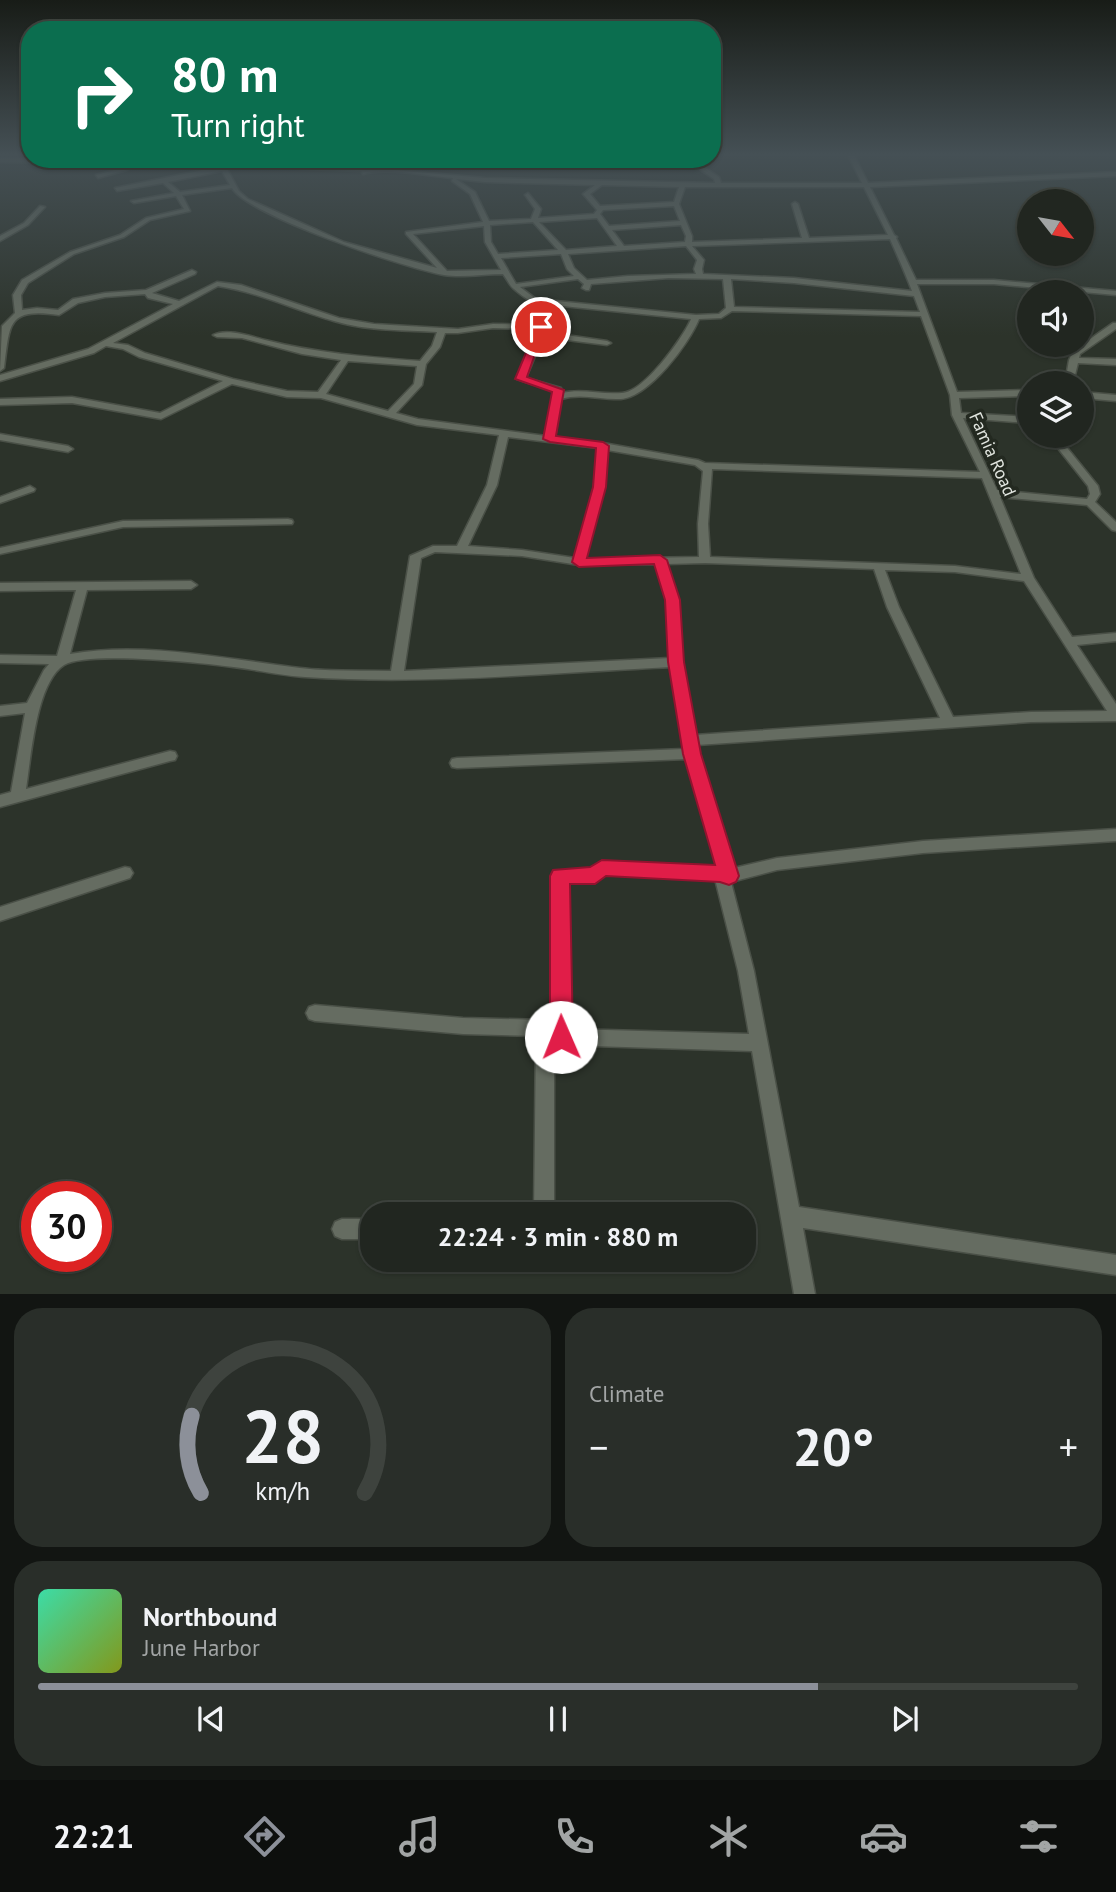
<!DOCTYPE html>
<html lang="en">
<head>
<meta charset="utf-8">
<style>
	:root { --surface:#212620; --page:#292e29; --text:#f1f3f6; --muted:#a2a5a5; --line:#3e433e; --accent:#8c9099 }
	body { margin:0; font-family:"PT Sans",sans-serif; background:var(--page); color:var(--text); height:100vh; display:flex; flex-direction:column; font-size:26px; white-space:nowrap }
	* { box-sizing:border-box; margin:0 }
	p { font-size:23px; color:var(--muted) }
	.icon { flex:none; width:38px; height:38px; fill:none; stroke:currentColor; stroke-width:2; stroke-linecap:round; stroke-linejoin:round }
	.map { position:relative; height:1294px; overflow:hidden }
	.details { display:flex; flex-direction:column; gap:14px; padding:14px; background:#121512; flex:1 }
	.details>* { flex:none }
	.guide { position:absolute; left:21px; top:21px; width:700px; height:147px; border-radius:28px; box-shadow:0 2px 5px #0004,0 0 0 2px var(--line); background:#0b6e4f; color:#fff; overflow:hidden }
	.needle { width:46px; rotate:121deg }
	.controls { position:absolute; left:1017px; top:189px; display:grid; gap:14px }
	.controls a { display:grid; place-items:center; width:77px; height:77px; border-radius:50%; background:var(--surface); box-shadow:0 2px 5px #0004,0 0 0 2px var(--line); font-size:35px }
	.speed { position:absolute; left:21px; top:1181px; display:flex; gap:14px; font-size:35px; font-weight:700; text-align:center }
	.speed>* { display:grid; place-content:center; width:91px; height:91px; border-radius:50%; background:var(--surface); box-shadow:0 2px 5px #0004,0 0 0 2px var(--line); line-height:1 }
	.speed .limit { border:10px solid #d22; background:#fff; color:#111 }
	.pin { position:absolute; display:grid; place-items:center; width:60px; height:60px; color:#fff; margin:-30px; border:4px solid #fff; border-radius:50%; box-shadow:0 2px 7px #0007 }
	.me { position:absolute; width:77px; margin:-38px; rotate:359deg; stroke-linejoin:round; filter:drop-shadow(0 0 5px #0008) }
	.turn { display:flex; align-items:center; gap:24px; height:147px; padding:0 35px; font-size:32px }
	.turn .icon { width:91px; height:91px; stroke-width:2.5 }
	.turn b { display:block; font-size:49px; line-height:60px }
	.big { font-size:52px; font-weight:700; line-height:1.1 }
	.details .widget { flex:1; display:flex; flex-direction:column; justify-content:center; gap:10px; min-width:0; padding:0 24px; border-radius:28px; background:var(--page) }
	.details .dial { align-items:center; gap:0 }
	.dial svg { height:182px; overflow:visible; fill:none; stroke:var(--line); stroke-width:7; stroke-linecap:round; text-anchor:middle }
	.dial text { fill:var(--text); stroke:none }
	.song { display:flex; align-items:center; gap:21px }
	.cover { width:84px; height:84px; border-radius:10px; background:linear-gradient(135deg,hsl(160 70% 55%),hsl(70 70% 35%)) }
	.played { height:7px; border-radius:4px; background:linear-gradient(90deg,var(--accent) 75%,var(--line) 75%) }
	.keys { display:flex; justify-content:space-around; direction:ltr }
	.heat { display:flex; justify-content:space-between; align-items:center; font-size:38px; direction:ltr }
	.details .tiles { flex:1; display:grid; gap:14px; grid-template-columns:1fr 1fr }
	.widget:last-child { grid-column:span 2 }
	.trip { position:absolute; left:360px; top:1202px; width:396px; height:70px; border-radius:28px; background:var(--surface); box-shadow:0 2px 5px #0004,0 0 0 2px var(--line); font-weight:700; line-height:70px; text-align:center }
	.menu { display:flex; height:112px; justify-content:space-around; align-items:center; background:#0d0f0d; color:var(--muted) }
	.menu .icon { width:49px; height:49px }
	.menu .selected { color:var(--accent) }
	.menu b { font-size:32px; color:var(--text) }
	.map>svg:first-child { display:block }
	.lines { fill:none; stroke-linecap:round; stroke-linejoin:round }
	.minor-casing { stroke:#4a5047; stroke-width:3 }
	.minor { fill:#656c61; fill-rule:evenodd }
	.route { fill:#e11d48; stroke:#92132f; stroke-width:2 }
	.labels { text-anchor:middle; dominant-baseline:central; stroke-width:7; stroke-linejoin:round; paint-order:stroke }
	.far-street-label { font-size:18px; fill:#e1e5df; stroke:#232920 }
</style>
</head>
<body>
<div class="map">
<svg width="1116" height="1294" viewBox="0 0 1116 1294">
	<rect width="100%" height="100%" fill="#2c332a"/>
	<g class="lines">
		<defs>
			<path id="minor" d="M848 155H854L868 183 1116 172V176L870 187 894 235 897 237 896 238 916 280H994L1116 291V295L994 284H917L957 392 1029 390V396L959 398 961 413 1029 417V423L963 418 997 490 1087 499 1090 494 1088 486 1053 442 1066 438 1065 436H1075L1078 439 1076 441 1064 444 1098 486 1100 494 1095 502 1116 522V531L1112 530 1087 505 1000 497 1034 578 1072 637 1116 633V641L1077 645 1116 704V721L1031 722 697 745 734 868 777 858 923 841 1116 829V841L923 853 777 870 731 882 754 971 799 1207 1116 1255V1275L803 1228 815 1294H794L752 1051 561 1045 554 1042V1214H534L536 1036 463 1034 315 1021 309 1019 306 1013 309 1007 315 1005 463 1018 545 1020 552 1023V876L555 871 591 869 602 862 718 866 687 759 457 768 452 767 450 763 452 759 457 758 684 749 671 667C549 673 427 685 305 677 286 676 267 672 248 669 215 664 89 650 64 665 36 683 31 757 26 789L170 751 175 752 177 756 175 760 170 761 0 807V795L11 792 25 713 0 716V706L27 703 44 670 49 664 0 663V655L57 656 76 590 0 591V583L191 581 197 585 191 589 87 590 70 654C144 641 226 659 300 668 330 672 361 670 391 671L410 556 433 546H457L487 485 499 435 417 425 321 398 287 397 232 384 161 419 72 403 0 405V399L72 397 160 413 223 381 139 357 123 349 106 346 94 353 0 381V375L88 349 173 304 148 298 145 294 105 297 78 303 59 315C7 308 10 323 4 368L0 371 2 326 15 313 13 295 22 280 70 252 120 235 146 218 184 209 176 196 134 203 131 201 174 193 163 183 117 191 115 188 223 166 137 162 127 170 98 178 96 175 123 168 129 164 0 162V158L180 161 178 159 187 161 367 168 371 161 388 159 375 163 372 168 485 178 715 183 714 179 685 159H692L719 177 721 183H862ZM229 166 361 171 363 174C384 167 430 176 453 178L452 181 470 194 483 222 406 232V234L437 268 344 242 248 199 239 191 227 169ZM222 171 230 185 180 192 168 182ZM456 179 485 182 595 185 583 194 597 210 594 214 538 218 541 209 528 193 525 195 535 209 531 219 489 221 475 192ZM602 185 679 187 674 202 600 206 590 194ZM685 187H864L888 235 809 238 798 204 795 202 792 204 802 238 692 242V236L679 204ZM232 188C247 215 408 269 444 275 463 278 484 274 503 274 507 279 509 285 514 289 524 299 547 307 540 325L493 324 458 329 374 324 339 318 241 285 217 282 179 301 152 293 195 274 196 272 192 270 146 290 105 293 73 299 58 310 37 308 22 310 21 295 28 283 74 254 124 237 150 220 190 211 182 195ZM674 206 680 221 609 226 600 214 603 210ZM597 218 617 246 566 250 539 222ZM533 222 558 250 498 254 491 242 490 225ZM681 225 686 236 685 242 624 246 612 230ZM484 226 485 242 501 270 447 271 413 234ZM890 239C898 257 906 275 912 291L794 278 703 274 702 269 704 260 692 246ZM686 246 697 260 694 269 696 274 628 276 587 280 574 268 568 254ZM561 254 567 269 574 276 516 284 501 258ZM669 278 723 279 726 308 719 314 696 315 536 299 520 287 578 279 584 284 582 288 586 290H589L591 284ZM731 279 794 283 914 296 920 312 734 307ZM218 286C258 292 295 310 334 321 367 331 403 330 437 332L432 346 420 361C367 357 316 353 265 340 250 336 227 328 213 335L217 337 242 338 302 354 341 360 318 392 287 391 233 379 145 353 128 345 113 343ZM543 304 691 319C683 338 644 392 622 393 601 395 582 388 562 393L561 388 526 378 543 337 607 345 611 343 607 341 545 332C549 322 553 312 543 304ZM732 311 921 316 950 395 952 415 980 472 705 463 698 460 603 443 555 437 561 399C582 393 600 400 621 399 649 397 689 344 699 319L721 318ZM493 328 538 329 517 379 553 391 546 436 418 419 396 413 422 385 426 364 440 347 445 333H458ZM348 361 417 366 414 384 388 411 326 394ZM508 437 598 448 594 487 575 558 522 550 468 546 497 485ZM607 450 695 465 703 471 698 524 699 557 585 559 604 487ZM712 469 982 478 1021 574 955 566 710 557 708 524ZM435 552 522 556 579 565 656 564 666 600 670 658 404 671 421 558ZM705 563 874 569 887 607 940 718 695 735 682 662 678 600 667 564ZM885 570 955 572 1024 581 1107 711 1031 712 953 717 899 607ZM605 875 715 879 738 971 749 1034 570 1029 568 882 595 881Z
				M40 206 45 207 28 225 0 241V236L24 223Z
				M1113 323H1116V329L1080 354 1079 358 1116 359V365L1078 363 1073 383H1065L1069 360 1073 351Z
				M1082 392 1116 395V401L1082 398Z
				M0 434 68 446 73 449 68 452 0 440Z
				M30 486 35 489 34 491 0 503V497Z
				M288 519 292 520 293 522 292 524 123 527 0 554V548L123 521Z
				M125 867 130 868 133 873 130 878 0 921V907Z
				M342 1219H373V1239H342L335 1236 332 1229 335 1222Z"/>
		</defs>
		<use href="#minor" class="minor-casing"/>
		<use href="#minor" class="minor"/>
	</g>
	<linearGradient id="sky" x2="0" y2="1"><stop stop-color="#181c17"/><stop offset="0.46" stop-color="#455055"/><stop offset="1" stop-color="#455055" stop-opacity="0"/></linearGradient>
	<rect width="1116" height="336" fill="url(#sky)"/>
	<path class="route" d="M538 324H545L546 334 539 343 527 377 564 390 556 436 603 442 609 446 606 487 587 558 660 555 667 560 680 600 684 662 701 754 739 876 736 882 729 885 720 882 606 876 595 884H570L573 1037 569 1045 561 1048 553 1045 550 1037V876L553 870 590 867 602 860 715 865 683 754 668 662 665 600 654 564 579 567 572 562 593 487 596 448 550 442 543 439 552 392 515 379Z"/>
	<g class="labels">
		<g class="far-street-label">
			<text transform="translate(993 454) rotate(66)">Famia Road</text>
		</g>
	</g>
</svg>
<div class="controls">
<a><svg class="needle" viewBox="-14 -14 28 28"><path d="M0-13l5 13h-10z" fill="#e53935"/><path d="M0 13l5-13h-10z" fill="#a2a5a5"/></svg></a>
<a><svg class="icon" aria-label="sound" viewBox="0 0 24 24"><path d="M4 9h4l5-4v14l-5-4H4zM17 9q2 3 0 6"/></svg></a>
<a><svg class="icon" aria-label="layers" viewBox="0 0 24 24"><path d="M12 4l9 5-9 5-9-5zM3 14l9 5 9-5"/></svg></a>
</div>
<div class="speed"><div class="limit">30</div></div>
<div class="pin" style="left:541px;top:327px;background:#d93025"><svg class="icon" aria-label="arrive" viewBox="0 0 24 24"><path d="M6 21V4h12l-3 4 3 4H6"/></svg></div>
<svg class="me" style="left:561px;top:1037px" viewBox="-20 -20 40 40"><circle r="19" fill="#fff"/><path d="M0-13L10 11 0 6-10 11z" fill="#e11d48"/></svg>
<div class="trip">22:24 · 3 min · 880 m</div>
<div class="guide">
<div class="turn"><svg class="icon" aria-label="right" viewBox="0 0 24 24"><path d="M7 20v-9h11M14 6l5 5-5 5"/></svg><div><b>80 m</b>Turn right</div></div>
</div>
</div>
<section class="details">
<div class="tiles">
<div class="widget dial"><svg viewBox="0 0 100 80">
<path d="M14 69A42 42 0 1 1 86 69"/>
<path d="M14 69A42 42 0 0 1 10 35" stroke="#8c9099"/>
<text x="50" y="56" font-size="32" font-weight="700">28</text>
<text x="50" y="72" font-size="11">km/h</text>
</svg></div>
<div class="widget"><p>Climate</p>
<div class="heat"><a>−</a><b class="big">20°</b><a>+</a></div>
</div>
<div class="widget">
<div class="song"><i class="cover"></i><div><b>Northbound</b><p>June Harbor</p></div></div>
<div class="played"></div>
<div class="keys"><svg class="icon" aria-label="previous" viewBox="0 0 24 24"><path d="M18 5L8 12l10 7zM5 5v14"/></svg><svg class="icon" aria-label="pause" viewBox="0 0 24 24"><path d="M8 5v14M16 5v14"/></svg><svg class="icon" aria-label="next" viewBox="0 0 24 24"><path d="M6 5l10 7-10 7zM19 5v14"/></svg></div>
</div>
</div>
</section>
<nav class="menu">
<b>22:21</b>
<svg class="icon selected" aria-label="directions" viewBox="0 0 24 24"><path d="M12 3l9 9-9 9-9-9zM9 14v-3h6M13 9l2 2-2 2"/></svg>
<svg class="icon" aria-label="music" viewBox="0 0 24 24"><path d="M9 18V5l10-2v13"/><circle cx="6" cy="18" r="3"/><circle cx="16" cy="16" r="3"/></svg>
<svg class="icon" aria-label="phone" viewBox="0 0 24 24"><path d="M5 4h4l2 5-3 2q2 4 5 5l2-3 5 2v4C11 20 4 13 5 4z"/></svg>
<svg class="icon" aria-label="climate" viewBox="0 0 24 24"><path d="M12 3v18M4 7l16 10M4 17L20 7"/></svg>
<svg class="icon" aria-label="car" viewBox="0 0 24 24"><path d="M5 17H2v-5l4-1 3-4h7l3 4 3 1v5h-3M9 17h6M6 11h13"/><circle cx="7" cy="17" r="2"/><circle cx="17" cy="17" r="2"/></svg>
<svg class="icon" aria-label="filters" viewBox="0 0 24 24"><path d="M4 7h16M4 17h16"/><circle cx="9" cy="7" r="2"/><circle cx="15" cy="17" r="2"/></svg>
</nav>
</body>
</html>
